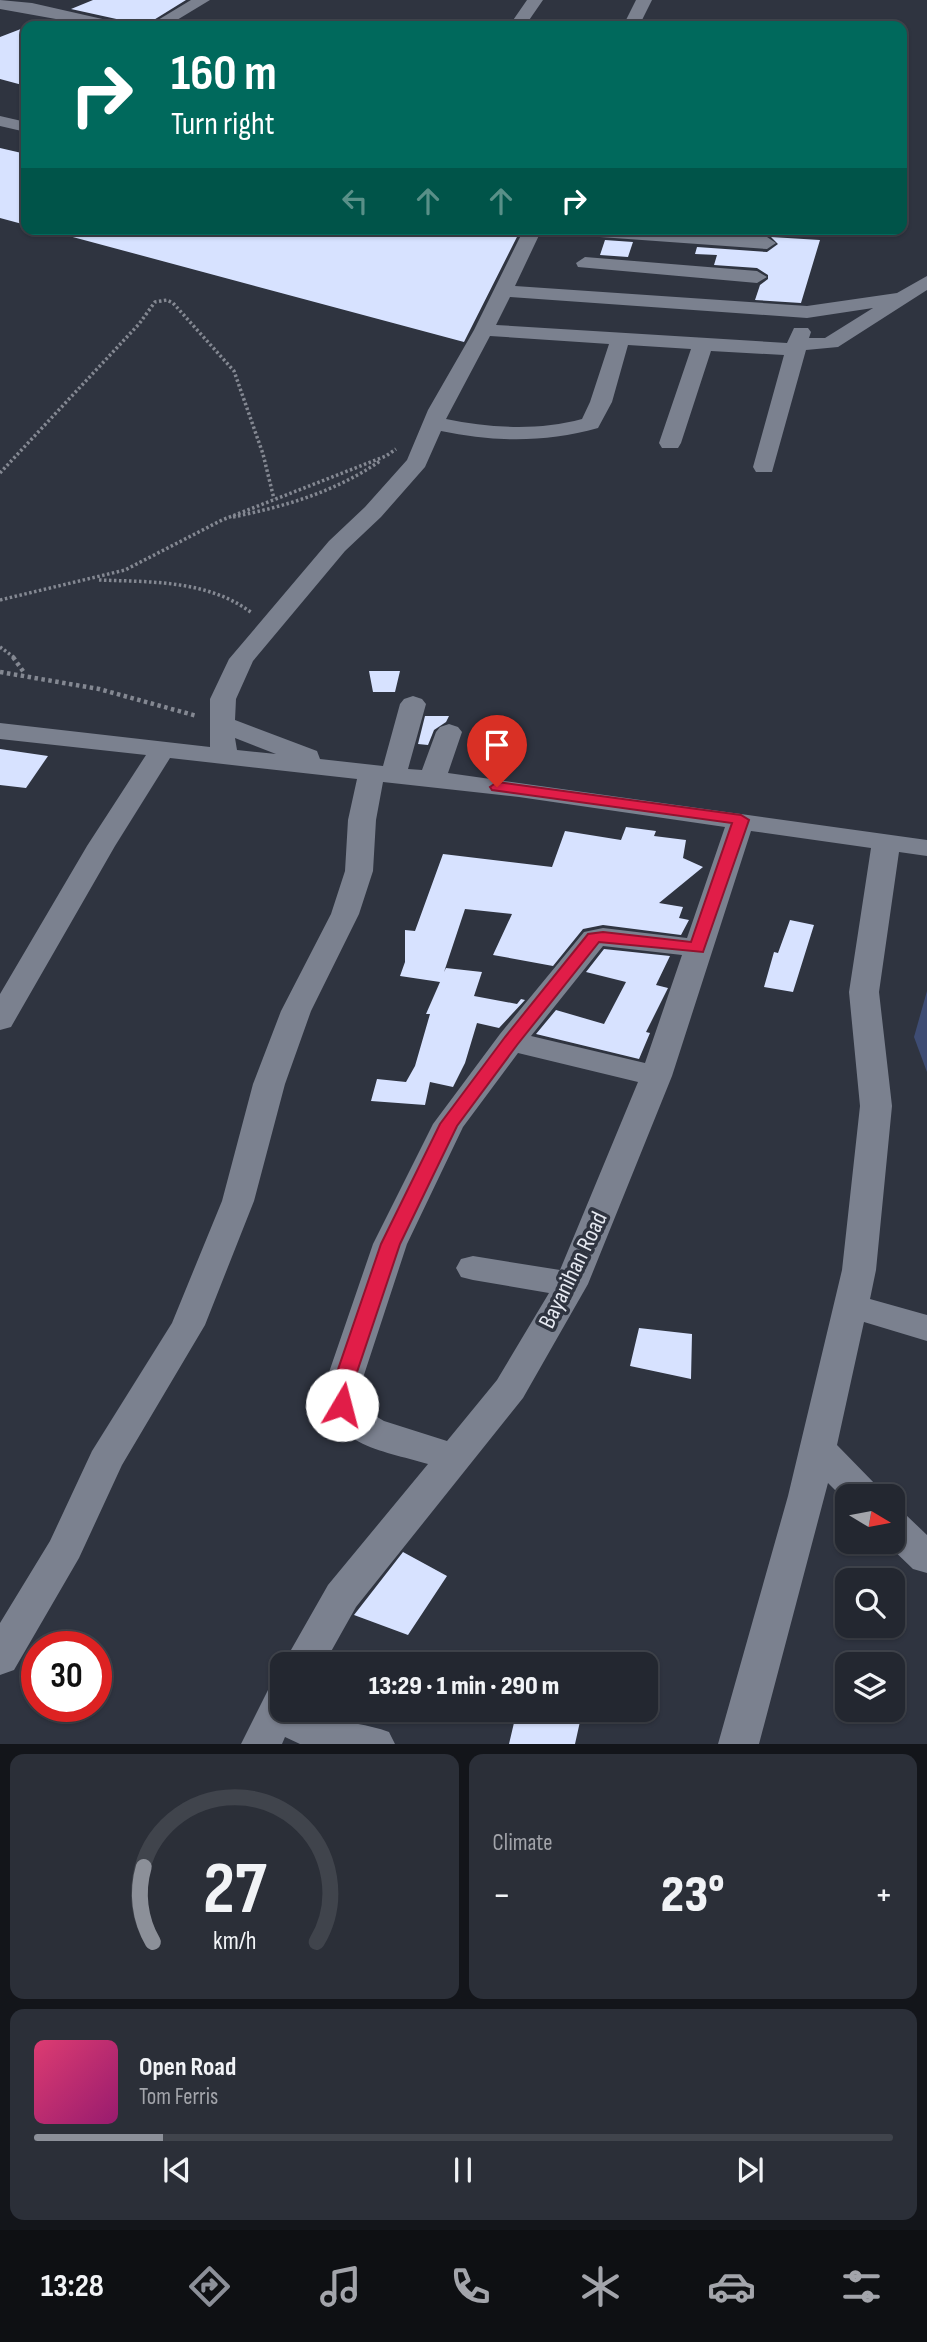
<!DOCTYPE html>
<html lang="en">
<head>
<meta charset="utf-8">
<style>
	:root { --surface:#232730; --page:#2b2f38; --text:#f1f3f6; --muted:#a3a5ab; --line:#40444c; --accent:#8c9099 }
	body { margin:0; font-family:"Sofia Sans Condensed",sans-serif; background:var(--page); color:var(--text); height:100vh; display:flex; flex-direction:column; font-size:26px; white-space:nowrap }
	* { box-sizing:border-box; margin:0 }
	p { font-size:23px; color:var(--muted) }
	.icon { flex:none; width:38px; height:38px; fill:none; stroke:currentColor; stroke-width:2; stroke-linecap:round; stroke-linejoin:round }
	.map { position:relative; height:1744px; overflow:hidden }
	.sheet { display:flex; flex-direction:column; gap:10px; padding:10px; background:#13151a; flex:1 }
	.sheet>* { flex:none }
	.top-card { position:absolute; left:21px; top:21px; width:886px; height:214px; border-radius:14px; box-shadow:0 2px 5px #0004,0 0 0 2px var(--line); background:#00695c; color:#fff; overflow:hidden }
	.needle { width:46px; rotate:100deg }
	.fabs { position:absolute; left:835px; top:1484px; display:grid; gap:14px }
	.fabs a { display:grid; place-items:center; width:70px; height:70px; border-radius:14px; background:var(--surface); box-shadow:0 2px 5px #0004,0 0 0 2px var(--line); font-size:35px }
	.speed { position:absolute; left:21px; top:1631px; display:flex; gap:14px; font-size:35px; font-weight:700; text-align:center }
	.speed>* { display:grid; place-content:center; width:91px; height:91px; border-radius:50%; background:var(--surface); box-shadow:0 2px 5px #0004,0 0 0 2px var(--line); line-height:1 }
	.speed .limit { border:10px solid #d22; background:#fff; color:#111 }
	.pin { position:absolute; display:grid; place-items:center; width:60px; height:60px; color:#fff; margin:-72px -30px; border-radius:50% 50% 50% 0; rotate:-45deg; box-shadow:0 0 7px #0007 }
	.pin .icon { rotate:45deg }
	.me { position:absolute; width:77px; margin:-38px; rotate:8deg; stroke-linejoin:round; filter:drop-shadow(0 0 5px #0008) }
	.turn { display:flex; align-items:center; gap:24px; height:147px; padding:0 35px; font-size:32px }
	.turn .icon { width:91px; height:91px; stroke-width:2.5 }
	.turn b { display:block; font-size:49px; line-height:60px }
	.lanes { display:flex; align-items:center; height:66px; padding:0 35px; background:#0003; justify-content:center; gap:35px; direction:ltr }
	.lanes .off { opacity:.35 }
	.big { font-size:52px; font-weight:800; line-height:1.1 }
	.sheet .tile { flex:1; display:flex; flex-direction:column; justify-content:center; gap:10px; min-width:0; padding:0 24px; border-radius:14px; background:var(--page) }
	.sheet .dial { align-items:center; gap:0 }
	.dial svg { height:182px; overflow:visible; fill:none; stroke:var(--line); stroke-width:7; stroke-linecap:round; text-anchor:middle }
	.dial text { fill:var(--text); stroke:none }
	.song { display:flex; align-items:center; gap:21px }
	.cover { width:84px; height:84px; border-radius:10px; background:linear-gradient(135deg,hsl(340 70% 55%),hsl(320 70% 35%)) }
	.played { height:7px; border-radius:4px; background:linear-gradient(90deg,var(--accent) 15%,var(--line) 15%) }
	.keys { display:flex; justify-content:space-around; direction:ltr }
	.heat { display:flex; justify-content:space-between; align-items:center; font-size:38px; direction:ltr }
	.sheet .tiles { flex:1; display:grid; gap:10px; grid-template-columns:1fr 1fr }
	.tile:last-child { grid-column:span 2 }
	.trip { position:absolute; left:270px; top:1652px; width:388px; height:70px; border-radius:14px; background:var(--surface); box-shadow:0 2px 5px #0004,0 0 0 2px var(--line); font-weight:800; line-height:70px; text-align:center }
	.tabs { display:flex; height:112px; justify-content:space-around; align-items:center; background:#0e1013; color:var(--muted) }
	.tabs .icon { width:49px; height:49px }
	.tabs .selected { color:var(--accent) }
	.tabs b { font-size:32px; color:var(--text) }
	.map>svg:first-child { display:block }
	.green { fill:#3e4c73 }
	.building { fill:#d7e2ff }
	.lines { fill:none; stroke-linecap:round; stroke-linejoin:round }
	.path-far1 { stroke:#848892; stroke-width:3.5; stroke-dasharray:2.5 2.5; stroke-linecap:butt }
	.path { stroke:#848892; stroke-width:4.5; stroke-dasharray:3.5 3.5; stroke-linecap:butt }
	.minor { fill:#7b818f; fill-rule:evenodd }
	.route { fill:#e11d48; stroke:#92132f; stroke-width:2 }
	.labels { text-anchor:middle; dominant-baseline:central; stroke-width:7; stroke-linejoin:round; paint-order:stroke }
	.near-street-label { font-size:24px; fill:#e6e9f1; stroke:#2f3440 }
</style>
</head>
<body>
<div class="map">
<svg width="927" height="1744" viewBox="0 0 927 1744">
	<rect width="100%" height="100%" fill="#2f3440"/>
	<path class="green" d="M927 991V1072L914 1037Z"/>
	<path class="building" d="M93 0H186L144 26H126L121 20 71 9Z
		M26 27V86L0 79V37Z
		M0 148 26 154V225L0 218Z
		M70 229H521L464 342 69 236Z
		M771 237 820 240 801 303 755 300 760 285 768 279V275L757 268 714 265 717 255 695 254 697 247 767 252 778 244Z
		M605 240 633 242 628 257 600 255Z
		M369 671H400L395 692H373Z
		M425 716H449L446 722 434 730 428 745 418 744Z
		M0 749 48 756 26 788 0 785Z
		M626 827 656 831 654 836 686 840 683 858 703 867 659 903 683 907 679 918 689 920 681 935 603 925 583 929 553 966 493 955 512 914 465 909 444 972 446 968 482 972 474 996 517 1004 521 999 525 1000 499 1028 477 1023 465 1063 453 1087 430 1082 425 1105 371 1101 377 1079 406 1082 415 1066 430 1014H426L440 982 400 976 405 962V930L415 931 443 854 552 867 565 831 621 840Z
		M790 920 814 925 793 992 764 987 774 952 778 953Z
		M604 949 670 956 656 985 668 988 646 1032 650 1033 639 1059 536 1034 556 1010 604 1024 626 982 586 972Z
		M639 1328 692 1334 691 1379 630 1366Z
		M403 1552 447 1576 408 1635 354 1615Z
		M517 1710H542L581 1717 575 1744H509Z"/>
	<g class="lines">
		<path class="path-far1" d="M0 473 139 324 155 302 167 300 173 303 234 371 263 454 274 499
			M233 517C286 506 335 492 380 461
			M99 580C152 582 208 580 252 613
			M0 600 125 570 222 520 386 456 396 449
			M0 647 15 658"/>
		<path class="path" d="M13 657 25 674
			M0 672 99 689 197 716"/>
		<path class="minor" d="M0 0 32 3 120 23 123 26H95L0 9Z
			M191 0H210L167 26H148Z
			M527 0H543L525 26H509Z
			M636 0H652L639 26H623Z
			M0 116 26 122V132L0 126Z
			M524 229H542L515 286 807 306 897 293 927 276V290L838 347 806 350 772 472H756L753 467 784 355 711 351 681 443 678 448H662L659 443 691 349 628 345 612 402 598 428C545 443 494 442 441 431L425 467 381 517 345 551 253 661 236 699 235 720 317 751 320 759 383 766 400 704 404 699 413 696 422 699 426 704 408 769 422 770 436 732 440 727 449 724 458 727 462 732 448 773 927 840V856L899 852 879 992 892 1106 876 1270 870 1299 927 1315V1341L864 1322 837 1445 877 1486 883 1496H847V1502L828 1483 759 1744H718L788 1496 842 1270 860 1106 849 992 871 848 751 831 672 1076 588 1284 523 1398 356 1607 324 1664H283L328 1585 428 1464C381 1450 324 1445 325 1384L373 1244 433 1124 500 1034 584 932 603 928 687 938 725 827 519 797 383 782 376 820 373 871 359 914 311 1011 285 1084 254 1201 205 1325 122 1465 79 1558 14 1670 0 1675V1623L50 1541 92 1451 172 1323 222 1201 253 1084 281 1011 331 914 345 871 348 820 357 779 170 758 115 846 15 1020 11 1027 0 1030V994L87 846 146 755 0 739V723L210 747V699L229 659 329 541 365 507 407 460 428 410 474 330ZM510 297 807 318 873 308 825 338H809L811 332 808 328H794L787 343 496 325ZM490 336 609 344 590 402 582 419C538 431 490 428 446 419ZM235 738 276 754 237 750ZM603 946 682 955 645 1063 531 1036ZM518 1053 638 1082 560 1270 473 1256 461 1259 456 1268 461 1277 473 1280 549 1293 497 1380 447 1441 384 1421 362 1408 361 1384 407 1244 463 1127Z
			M592 229H653L767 237 776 243 767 249 600 237 593 235Z
			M585 257 757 271 767 277 757 283 578 267 576 263Z
			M892 1510 905 1514 927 1535V1573L913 1569 885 1542H892Z
			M282 1685V1710C300 1710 308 1713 325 1717 346 1723 368 1724 389 1732L395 1744H300L285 1737 282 1744H241L268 1690Z"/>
	</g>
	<path class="route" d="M497 782 741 815 749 820 703 952 599 942 517 1045 457 1126 400 1244 353 1384V1405L350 1410 342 1413 335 1410 332 1405 333 1384 381 1244 440 1124 505 1037 588 934 603 932 691 942 732 823 492 790 490 787Z"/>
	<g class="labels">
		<g class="near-street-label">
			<text transform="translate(573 1270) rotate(-64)">Bayanihan Road</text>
		</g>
	</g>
</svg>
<div class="fabs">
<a><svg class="needle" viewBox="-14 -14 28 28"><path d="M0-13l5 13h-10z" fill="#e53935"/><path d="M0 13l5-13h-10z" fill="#a3a5ab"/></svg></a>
<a><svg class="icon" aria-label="search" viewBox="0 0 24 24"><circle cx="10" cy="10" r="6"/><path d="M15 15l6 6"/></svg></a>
<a><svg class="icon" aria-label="layers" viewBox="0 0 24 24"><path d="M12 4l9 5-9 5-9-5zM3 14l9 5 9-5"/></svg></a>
</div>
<div class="speed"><div class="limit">30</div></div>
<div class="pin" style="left:497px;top:787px;background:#d93025"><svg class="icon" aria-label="arrive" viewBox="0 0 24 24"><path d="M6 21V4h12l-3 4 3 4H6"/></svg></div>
<svg class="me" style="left:342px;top:1405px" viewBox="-20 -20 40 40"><circle r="19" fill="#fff"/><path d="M0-13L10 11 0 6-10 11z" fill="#e11d48"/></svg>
<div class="trip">13:29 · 1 min · 290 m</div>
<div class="top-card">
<div class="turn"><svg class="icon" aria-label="right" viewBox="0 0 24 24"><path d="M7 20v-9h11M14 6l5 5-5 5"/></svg><div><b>160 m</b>Turn right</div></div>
<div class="lanes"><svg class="icon off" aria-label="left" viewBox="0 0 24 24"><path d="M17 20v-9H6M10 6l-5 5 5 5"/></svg><svg class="icon off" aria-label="ahead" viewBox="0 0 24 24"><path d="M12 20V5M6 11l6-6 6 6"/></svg><svg class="icon off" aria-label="ahead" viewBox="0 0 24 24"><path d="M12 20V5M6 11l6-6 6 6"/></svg><svg class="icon" aria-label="right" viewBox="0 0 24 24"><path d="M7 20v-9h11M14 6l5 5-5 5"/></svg></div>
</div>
</div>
<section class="sheet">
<div class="tiles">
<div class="tile dial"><svg viewBox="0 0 100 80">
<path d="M14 69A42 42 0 1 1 86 69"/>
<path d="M14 69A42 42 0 0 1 10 36" stroke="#8c9099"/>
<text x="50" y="56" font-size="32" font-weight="700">27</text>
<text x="50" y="72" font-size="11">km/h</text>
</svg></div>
<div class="tile"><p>Climate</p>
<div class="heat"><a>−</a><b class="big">23°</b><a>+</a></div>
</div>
<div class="tile">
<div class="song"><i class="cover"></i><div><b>Open Road</b><p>Tom Ferris</p></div></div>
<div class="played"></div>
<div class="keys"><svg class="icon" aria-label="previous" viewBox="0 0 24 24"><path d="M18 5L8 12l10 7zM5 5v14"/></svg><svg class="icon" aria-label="pause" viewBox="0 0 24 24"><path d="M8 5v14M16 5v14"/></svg><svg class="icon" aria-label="next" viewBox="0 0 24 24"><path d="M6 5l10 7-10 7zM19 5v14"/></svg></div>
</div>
</div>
</section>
<nav class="tabs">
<b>13:28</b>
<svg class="icon selected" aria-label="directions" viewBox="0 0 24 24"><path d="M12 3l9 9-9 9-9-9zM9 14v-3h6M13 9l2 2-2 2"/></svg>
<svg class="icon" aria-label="music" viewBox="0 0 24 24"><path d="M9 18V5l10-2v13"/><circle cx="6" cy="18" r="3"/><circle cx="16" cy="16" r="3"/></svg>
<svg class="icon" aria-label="phone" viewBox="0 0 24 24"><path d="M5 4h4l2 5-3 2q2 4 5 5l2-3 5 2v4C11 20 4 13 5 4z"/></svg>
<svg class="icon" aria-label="climate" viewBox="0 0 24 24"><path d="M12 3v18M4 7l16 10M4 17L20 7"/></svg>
<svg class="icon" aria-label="car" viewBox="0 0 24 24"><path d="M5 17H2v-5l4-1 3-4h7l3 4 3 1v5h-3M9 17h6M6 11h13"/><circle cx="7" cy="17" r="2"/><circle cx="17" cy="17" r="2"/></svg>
<svg class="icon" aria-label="filters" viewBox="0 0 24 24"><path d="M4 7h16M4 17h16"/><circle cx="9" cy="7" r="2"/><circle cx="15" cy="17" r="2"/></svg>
</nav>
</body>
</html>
